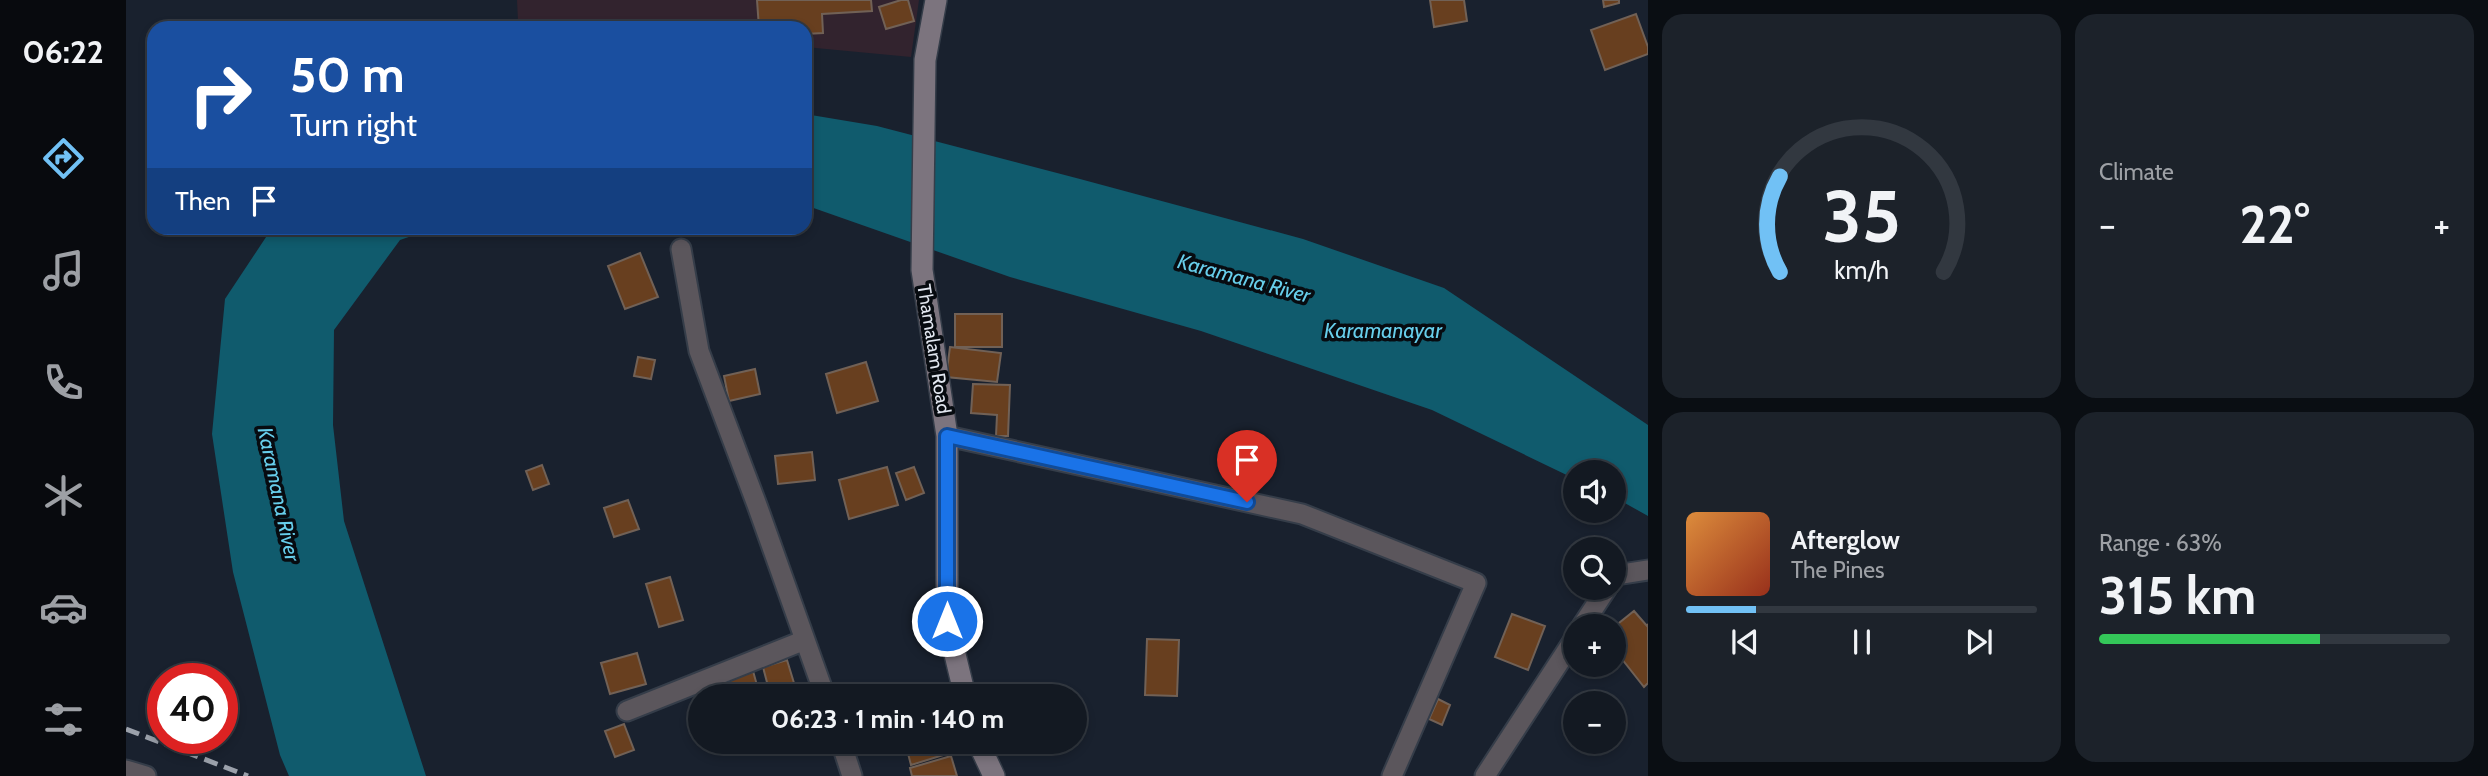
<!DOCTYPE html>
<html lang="en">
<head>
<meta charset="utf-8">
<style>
	:root { --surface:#131922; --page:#1c222a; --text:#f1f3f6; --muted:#9da0a5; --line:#323840; --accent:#71c1f5 }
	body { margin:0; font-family:Cabin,sans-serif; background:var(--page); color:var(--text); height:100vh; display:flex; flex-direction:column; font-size:26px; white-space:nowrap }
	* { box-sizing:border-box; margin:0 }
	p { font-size:23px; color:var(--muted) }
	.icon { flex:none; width:38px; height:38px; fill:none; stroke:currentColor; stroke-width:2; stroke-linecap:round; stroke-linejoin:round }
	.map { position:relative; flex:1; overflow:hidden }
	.details { display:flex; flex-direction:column; gap:14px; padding:14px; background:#0a0e13; width:840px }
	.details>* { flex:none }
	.guide { position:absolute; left:21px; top:21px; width:665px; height:214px; border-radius:21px; box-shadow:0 4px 10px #0003,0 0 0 2px var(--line); background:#1a4fa0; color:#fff; overflow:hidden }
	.buttons { position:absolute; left:1437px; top:460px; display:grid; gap:14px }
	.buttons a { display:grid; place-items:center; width:63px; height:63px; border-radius:50%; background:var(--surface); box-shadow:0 4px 10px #0003,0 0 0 2px var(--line); font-size:35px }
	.speed { position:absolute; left:21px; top:663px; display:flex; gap:14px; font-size:35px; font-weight:700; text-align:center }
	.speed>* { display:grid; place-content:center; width:91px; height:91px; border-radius:50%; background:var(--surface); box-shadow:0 4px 10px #0003,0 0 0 2px var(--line); line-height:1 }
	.speed .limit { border:10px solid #d22; background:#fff; color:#111 }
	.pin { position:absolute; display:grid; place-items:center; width:60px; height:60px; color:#fff; margin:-72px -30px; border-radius:50% 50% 50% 0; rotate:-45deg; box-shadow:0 0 7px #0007 }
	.pin .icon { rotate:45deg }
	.me { position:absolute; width:77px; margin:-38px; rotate:0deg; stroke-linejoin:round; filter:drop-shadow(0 0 5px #0008) }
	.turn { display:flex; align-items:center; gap:24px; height:147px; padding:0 28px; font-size:32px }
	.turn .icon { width:91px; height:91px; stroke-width:2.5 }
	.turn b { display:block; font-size:49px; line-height:60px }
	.then { display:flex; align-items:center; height:66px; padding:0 28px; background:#0003; gap:14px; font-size:26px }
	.big { font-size:52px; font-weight:700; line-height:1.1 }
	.details .card { flex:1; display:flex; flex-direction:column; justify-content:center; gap:10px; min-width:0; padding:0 24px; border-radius:21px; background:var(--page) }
	.details .dial { align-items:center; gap:0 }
	.dial svg { height:182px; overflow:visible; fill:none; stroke:var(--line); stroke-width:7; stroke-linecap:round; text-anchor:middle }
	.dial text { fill:var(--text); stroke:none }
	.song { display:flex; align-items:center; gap:21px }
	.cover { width:84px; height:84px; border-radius:10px; background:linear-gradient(135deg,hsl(30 70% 55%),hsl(10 70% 35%)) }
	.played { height:7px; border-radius:4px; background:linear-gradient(90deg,var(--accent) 20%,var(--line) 20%) }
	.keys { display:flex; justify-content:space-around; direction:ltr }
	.heat { display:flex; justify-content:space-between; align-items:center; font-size:38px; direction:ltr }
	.charge { height:10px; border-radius:5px; background:linear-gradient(90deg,#34c759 63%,var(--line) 0) }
	.details .tiles { flex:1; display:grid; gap:14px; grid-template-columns:repeat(2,1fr) }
	.trip { position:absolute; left:562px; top:684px; width:399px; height:70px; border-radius:35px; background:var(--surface); box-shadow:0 4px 10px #0003,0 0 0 2px var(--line); font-weight:700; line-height:70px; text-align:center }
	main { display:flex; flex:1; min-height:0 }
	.tabs { display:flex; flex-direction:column; width:126px; justify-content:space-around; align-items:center; background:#080a0e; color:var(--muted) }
	.tabs .icon { width:49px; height:49px }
	.tabs .current { color:var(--accent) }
	.tabs b { font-size:32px; color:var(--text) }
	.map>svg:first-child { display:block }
	.industrial { fill:#32232e }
	.water { fill:#105b6d }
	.building { fill:#683f1f; stroke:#716156; stroke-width:2 }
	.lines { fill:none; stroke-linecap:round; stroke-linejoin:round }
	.street-casing { stroke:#353d49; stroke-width:23 }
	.secondary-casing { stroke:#353d49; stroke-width:24 }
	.street { stroke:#5b565c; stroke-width:19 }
	.secondary { stroke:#7c747e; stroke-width:21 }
	.rail { stroke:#9ba1ab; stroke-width:5; stroke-dasharray:14 7; stroke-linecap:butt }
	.route-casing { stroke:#114b97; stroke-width:18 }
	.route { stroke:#1a73e8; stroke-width:12 }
	.labels { text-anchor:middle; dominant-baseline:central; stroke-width:7; stroke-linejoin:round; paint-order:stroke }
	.street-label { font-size:19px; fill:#e2e7f0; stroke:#070b10 }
	.water-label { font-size:21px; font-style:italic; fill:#67ceeb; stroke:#070b10 }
</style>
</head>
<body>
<main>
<nav class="tabs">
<b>06:22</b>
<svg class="icon current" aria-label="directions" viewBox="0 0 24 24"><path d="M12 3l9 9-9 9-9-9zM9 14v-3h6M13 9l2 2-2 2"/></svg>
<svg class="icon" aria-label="music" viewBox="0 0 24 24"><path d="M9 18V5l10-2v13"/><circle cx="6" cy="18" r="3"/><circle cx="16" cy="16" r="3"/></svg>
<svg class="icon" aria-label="phone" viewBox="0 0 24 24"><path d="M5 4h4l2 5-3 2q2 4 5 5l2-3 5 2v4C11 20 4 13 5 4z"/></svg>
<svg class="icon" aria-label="climate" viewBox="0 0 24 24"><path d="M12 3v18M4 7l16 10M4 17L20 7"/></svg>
<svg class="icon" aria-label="car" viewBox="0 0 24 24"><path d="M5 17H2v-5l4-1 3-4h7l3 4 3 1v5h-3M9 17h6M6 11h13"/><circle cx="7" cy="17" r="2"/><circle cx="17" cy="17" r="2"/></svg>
<svg class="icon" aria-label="filters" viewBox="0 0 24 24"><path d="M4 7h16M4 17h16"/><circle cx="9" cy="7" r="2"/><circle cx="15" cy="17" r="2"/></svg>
</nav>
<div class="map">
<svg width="1522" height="776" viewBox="0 0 1522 776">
	<rect width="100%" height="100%" fill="#19212e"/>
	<path class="industrial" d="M391 0H793L785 57 679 47V28H471L392 21Z"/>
	<path class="water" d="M679 114 751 126 954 179 1177 239 1318 288 1522 425V516L1488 497V472H1449V479L1306 410 1075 331 884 277 679 205Z
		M146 228H309L274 240 208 330 207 425 218 521 300 776H163L154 755 107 572 86 434 99 299Z"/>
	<path class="building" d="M631 0H745L746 11 696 14 697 33 679 34V28H633Z
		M775 0H782L788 21 760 29 753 7Z
		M1304 0H1338L1341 21 1308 27Z
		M1477 0H1493V3L1478 7Z
		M1510 14 1522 47V54L1479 70 1465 30Z
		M514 253 532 297 499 309 482 266Z
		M829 314H876V347H829Z
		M824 347 875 353 871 382 820 377Z
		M512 357 529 360 525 379 508 376Z
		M740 362 752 401 711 413 700 374Z
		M629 369 634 394 603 401 598 376Z
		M847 384 884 385 882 436H870L871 415 845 413Z
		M686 452 689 480 652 484 649 456Z
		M416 465 423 484 407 490 400 471Z
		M761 467 772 505 723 519 713 480Z
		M788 467 798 493 780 500 770 473Z
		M502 500 513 529 488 537 478 508Z
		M544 577 557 620 533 627 520 584Z
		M1508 611 1521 626 1522 624V683L1518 687 1488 649V627Z
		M1386 614 1419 626 1402 670 1369 657Z
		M1021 639 1053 640 1051 696 1019 695Z
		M511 653 520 684 484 694 475 663Z
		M661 660 668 683 643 690 637 667Z
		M627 671 634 696H594L590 681Z
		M1312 699 1324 705 1316 725 1303 719Z
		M498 724 508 750 489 757 479 731Z
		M779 742H824L827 752 785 765Z
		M825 756 831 776H786L784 768Z"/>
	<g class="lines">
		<defs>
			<path id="street" d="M555 249 573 351 631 505 699 696
				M821 436 1176 514 1350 583 1266 776
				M1488 578 1490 575 1522 570
				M1456 626 1481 588
				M501 711 679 640
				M715 742 726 776
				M0 770 20 776
				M1359 776 1449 638"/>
			<path id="secondary" d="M810 0 799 60 796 270 821 436V621L839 696
				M852 742 868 776"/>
		</defs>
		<use href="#street" class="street-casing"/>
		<use href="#secondary" class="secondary-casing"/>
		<use href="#street" class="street"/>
		<use href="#secondary" class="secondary"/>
		<path class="rail" d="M0 729 122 776"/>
	</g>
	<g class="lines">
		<defs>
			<path id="route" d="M821 621V436L1121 502"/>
		</defs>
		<use href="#route" class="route-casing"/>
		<use href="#route" class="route"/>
	</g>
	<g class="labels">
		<g class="street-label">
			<text transform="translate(808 349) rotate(81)">Thamalam Road</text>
		</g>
		<g class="water-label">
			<text transform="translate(1118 278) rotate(15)">Karamana River</text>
			<text x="1257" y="330">Karamanayar</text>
			<text transform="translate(153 494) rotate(78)">Karamana River</text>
		</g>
	</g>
</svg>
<div class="buttons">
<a><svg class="icon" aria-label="sound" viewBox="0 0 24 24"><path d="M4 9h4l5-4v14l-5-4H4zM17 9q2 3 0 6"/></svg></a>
<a><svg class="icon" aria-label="search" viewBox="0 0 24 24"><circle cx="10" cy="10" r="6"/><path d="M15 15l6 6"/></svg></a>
<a>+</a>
<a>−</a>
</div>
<div class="speed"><div class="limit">40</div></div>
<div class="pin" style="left:1121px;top:502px;background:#d93025"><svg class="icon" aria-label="arrive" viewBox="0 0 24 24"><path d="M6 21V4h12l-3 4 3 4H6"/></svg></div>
<svg class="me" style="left:821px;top:621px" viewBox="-20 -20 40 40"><circle r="17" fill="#1a73e8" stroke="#fff" stroke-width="3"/><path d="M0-11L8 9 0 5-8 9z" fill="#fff"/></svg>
<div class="trip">06:23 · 1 min · 140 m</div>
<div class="guide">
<div class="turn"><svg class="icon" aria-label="right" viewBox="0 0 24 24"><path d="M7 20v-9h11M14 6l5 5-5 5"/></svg><div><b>50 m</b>Turn right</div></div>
<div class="then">Then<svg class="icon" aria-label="arrive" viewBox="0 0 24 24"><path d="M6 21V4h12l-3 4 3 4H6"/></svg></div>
</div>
</div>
<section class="details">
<div class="tiles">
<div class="card dial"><svg viewBox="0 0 100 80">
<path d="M14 69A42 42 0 1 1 86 69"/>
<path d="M14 69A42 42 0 0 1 14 27" stroke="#71c1f5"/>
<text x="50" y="56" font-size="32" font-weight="700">35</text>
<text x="50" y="72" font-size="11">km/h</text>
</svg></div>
<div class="card"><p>Climate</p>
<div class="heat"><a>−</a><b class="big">22°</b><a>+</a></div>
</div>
<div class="card">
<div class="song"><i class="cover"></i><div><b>Afterglow</b><p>The Pines</p></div></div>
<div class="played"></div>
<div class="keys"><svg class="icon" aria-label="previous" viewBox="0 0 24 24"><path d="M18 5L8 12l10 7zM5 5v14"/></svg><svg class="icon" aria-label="pause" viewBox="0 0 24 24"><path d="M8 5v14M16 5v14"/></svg><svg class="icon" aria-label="next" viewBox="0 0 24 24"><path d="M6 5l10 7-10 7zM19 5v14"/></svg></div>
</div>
<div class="card"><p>Range · 63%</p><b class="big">315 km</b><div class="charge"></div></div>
</div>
</section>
</main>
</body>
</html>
